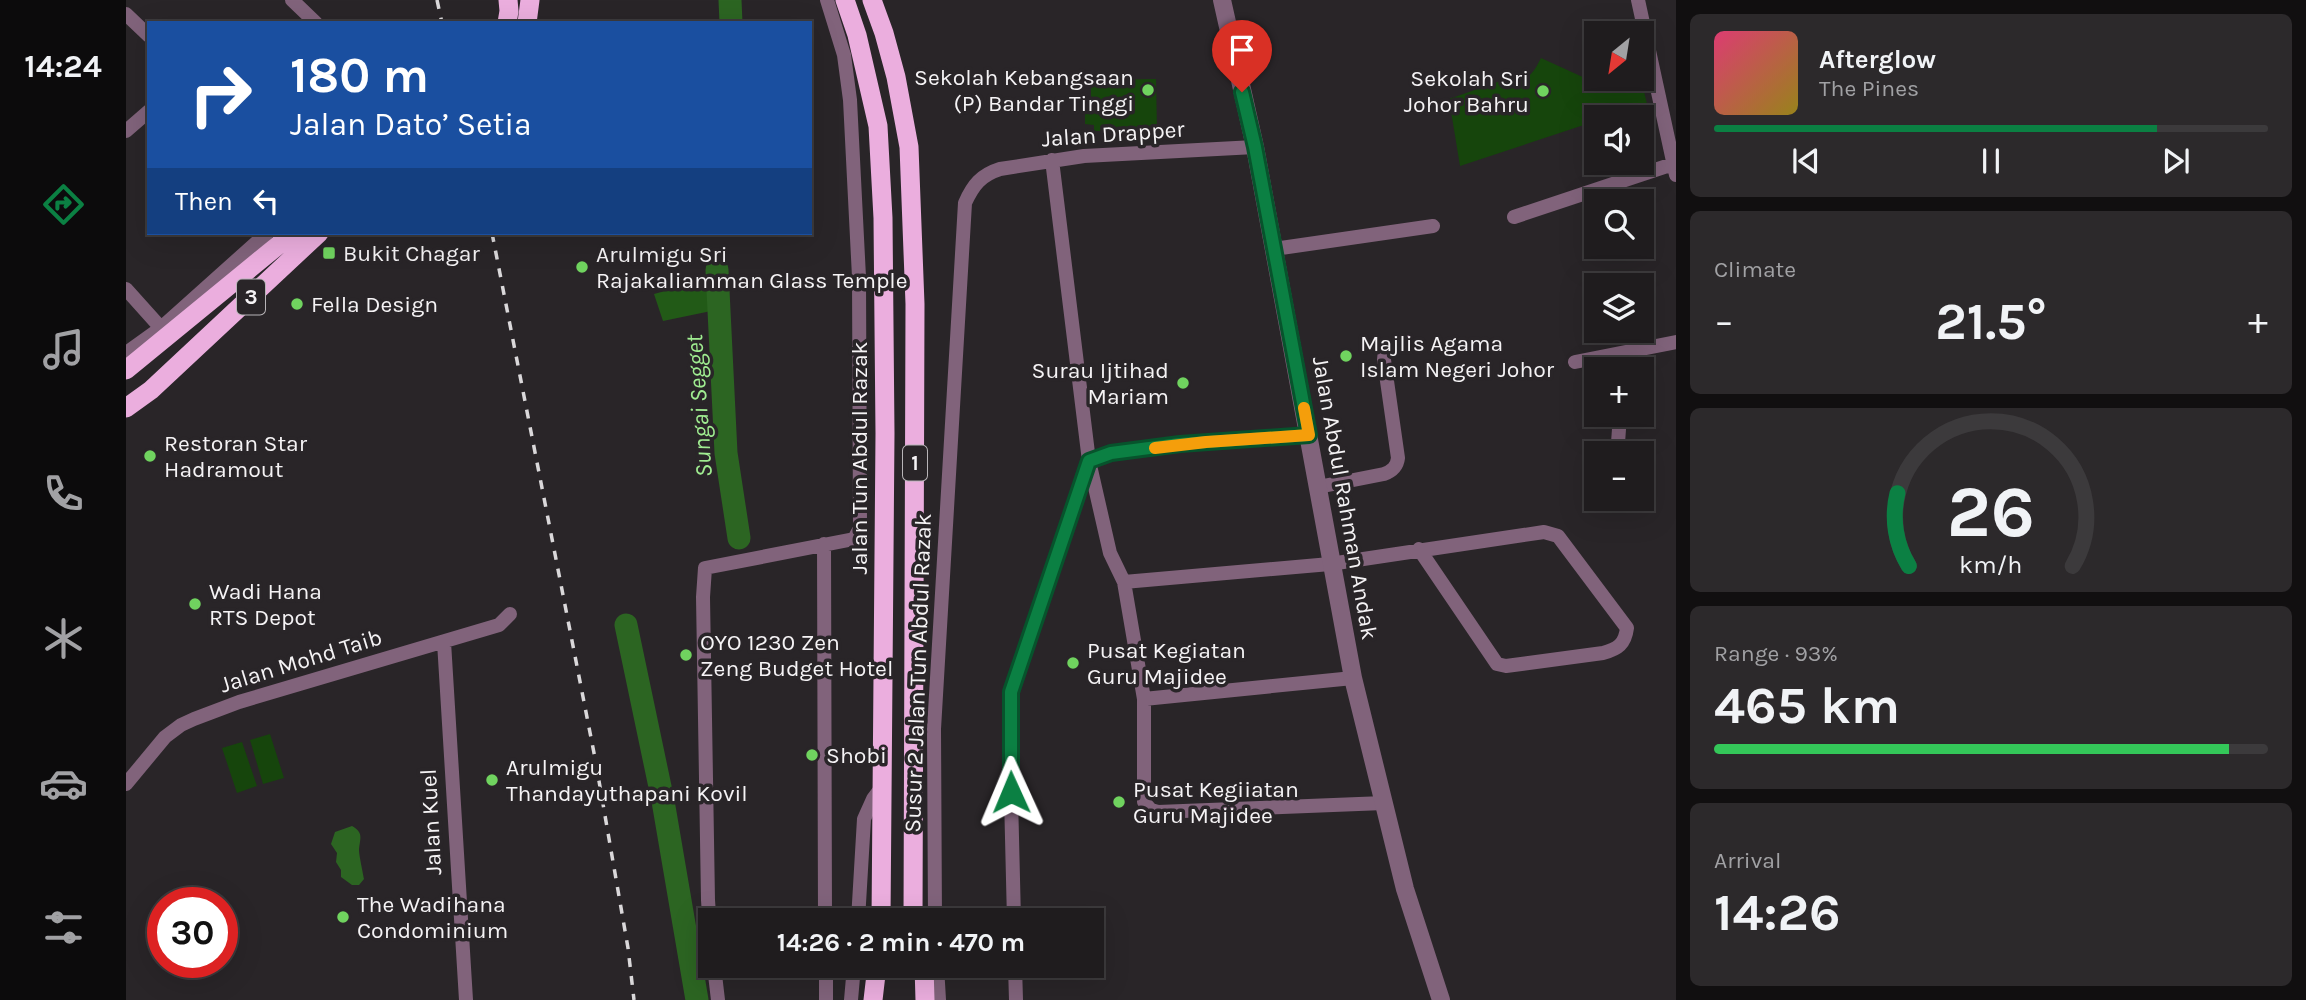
<!DOCTYPE html>
<html lang="en">
<head>
<meta charset="utf-8">
<style>
	:root { --surface:#1f1c1e; --page:#2c292b; --text:#f1f3f6; --muted:#a1a1a4; --line:#3c3a3c; --accent:#0b8043 }
	body { margin:0; font-family:Karla,sans-serif; background:var(--page); color:var(--text); height:100vh; display:flex; flex-direction:column; font-size:26px; white-space:nowrap }
	* { box-sizing:border-box; margin:0 }
	p { font-size:23px; color:var(--muted) }
	.icon { flex:none; width:38px; height:38px; fill:none; stroke:currentColor; stroke-width:2; stroke-linecap:round; stroke-linejoin:round }
	.map { position:relative; flex:1; overflow:hidden }
	.drawer { display:flex; flex-direction:column; gap:14px; padding:14px; background:#110f10; width:630px }
	.drawer>* { flex:none }
	.top-card { position:absolute; left:21px; top:21px; width:665px; height:214px; border-radius:0px; box-shadow:0 7px 28px #0002,0 0 0 2px var(--line); background:#1a4fa0; color:#fff; overflow:hidden }
	.needle { width:46px; rotate:210deg }
	.tools { position:absolute; left:1458px; top:21px; display:grid; gap:14px }
	.tools a { display:grid; place-items:center; width:70px; height:70px; border-radius:0px; background:var(--surface); box-shadow:0 7px 28px #0002,0 0 0 2px var(--line); font-size:35px }
	.speed { position:absolute; left:21px; top:887px; display:flex; gap:14px; font-size:35px; font-weight:700; text-align:center }
	.speed>* { display:grid; place-content:center; width:91px; height:91px; border-radius:50%; background:var(--surface); box-shadow:0 7px 28px #0002,0 0 0 2px var(--line); line-height:1 }
	.speed .limit { border:10px solid #d22; background:#fff; color:#111 }
	.pin { position:absolute; display:grid; place-items:center; width:60px; height:60px; color:#fff; margin:-72px -30px; border-radius:50% 50% 50% 0; rotate:-45deg; box-shadow:0 0 7px #0007 }
	.pin .icon { rotate:45deg }
	.me { position:absolute; width:77px; margin:-38px; rotate:359deg; stroke-linejoin:round; filter:drop-shadow(0 0 5px #0008) }
	.turn { display:flex; align-items:center; gap:24px; height:147px; padding:0 28px; font-size:32px }
	.turn .icon { width:91px; height:91px; stroke-width:2.5 }
	.turn b { display:block; font-size:49px; line-height:60px }
	.then { display:flex; align-items:center; height:66px; padding:0 28px; background:#0003; gap:14px; font-size:26px }
	.big { font-size:52px; font-weight:700; line-height:1.1 }
	.drawer .tile { flex:1; display:flex; flex-direction:column; justify-content:center; gap:10px; min-width:0; padding:0 24px; border-radius:10px; background:var(--page) }
	.drawer .dial { align-items:center; gap:0 }
	.dial svg { height:182px; overflow:visible; fill:none; stroke:var(--line); stroke-width:7; stroke-linecap:round; text-anchor:middle }
	.dial text { fill:var(--text); stroke:none }
	.song { display:flex; align-items:center; gap:21px }
	.cover { width:84px; height:84px; border-radius:10px; background:linear-gradient(135deg,hsl(340 70% 55%),hsl(50 70% 35%)) }
	.played { height:7px; border-radius:4px; background:linear-gradient(90deg,var(--accent) 80%,var(--line) 80%) }
	.keys { display:flex; justify-content:space-around; direction:ltr }
	.heat { display:flex; justify-content:space-between; align-items:center; font-size:38px; direction:ltr }
	.charge { height:10px; border-radius:5px; background:linear-gradient(90deg,#34c759 93%,var(--line) 0) }
	.trip { position:absolute; left:572px; top:908px; width:406px; height:70px; border-radius:0px; background:var(--surface); box-shadow:0 7px 28px #0002,0 0 0 2px var(--line); font-weight:700; line-height:70px; text-align:center }
	main { display:flex; flex:1; min-height:0 }
	.menu { display:flex; flex-direction:column; width:126px; justify-content:space-around; align-items:center; background:#0c0b0c; color:var(--muted) }
	.menu .icon { width:49px; height:49px }
	.menu .current { color:var(--accent) }
	.menu b { font-size:32px; color:var(--text) }
	.map>svg:first-child { display:block }
	.green { fill:#16450c }
	.forest { fill:#225a17 }
	.water { fill:#2c6522 }
	.lines { fill:none; stroke-linecap:round; stroke-linejoin:round }
	.river { stroke:#2c6522; stroke-width:23 }
	.minor { stroke:#81637b; stroke-width:14 }
	.tertiary { stroke:#81637b; stroke-width:18 }
	.trunk { stroke:#ebaede; stroke-width:19 }
	.rail { stroke:#dad8da; stroke-width:3.5; stroke-dasharray:9 9; stroke-linecap:butt }
	.route-casing { stroke:#07532c; stroke-width:18 }
	.route { stroke:#0b8043; stroke-width:12 }
	.slow { stroke:#f59e0b; stroke-width:12 }
	.poi-dot { fill:#70d35f; stroke:#292528; stroke-width:2.5 }
	.labels { text-anchor:middle; dominant-baseline:central; stroke-width:7; stroke-linejoin:round; paint-order:stroke }
	.shield { fill:#292528; stroke:#b8b5b8; stroke-width:2 }
	.shield-label { font-size:21px; font-weight:bold; fill:#f5f3f5 }
	.poi-label { font-size:23px; fill:#f5f3f5; stroke:#292528; text-anchor:start }
	.street-label { font-size:23px; fill:#f5f3f5; stroke:#292528 }
	.water-label { font-size:24px; font-style:italic; fill:#a0ed91; stroke:#292528 }
</style>
</head>
<body>
<main>
<nav class="menu">
<b>14:24</b>
<svg class="icon current" aria-label="directions" viewBox="0 0 24 24"><path d="M12 3l9 9-9 9-9-9zM9 14v-3h6M13 9l2 2-2 2"/></svg>
<svg class="icon" aria-label="music" viewBox="0 0 24 24"><path d="M9 18V5l10-2v13"/><circle cx="6" cy="18" r="3"/><circle cx="16" cy="16" r="3"/></svg>
<svg class="icon" aria-label="phone" viewBox="0 0 24 24"><path d="M5 4h4l2 5-3 2q2 4 5 5l2-3 5 2v4C11 20 4 13 5 4z"/></svg>
<svg class="icon" aria-label="climate" viewBox="0 0 24 24"><path d="M12 3v18M4 7l16 10M4 17L20 7"/></svg>
<svg class="icon" aria-label="car" viewBox="0 0 24 24"><path d="M5 17H2v-5l4-1 3-4h7l3 4 3 1v5h-3M9 17h6M6 11h13"/><circle cx="7" cy="17" r="2"/><circle cx="17" cy="17" r="2"/></svg>
<svg class="icon" aria-label="filters" viewBox="0 0 24 24"><path d="M4 7h16M4 17h16"/><circle cx="9" cy="7" r="2"/><circle cx="15" cy="17" r="2"/></svg>
</nav>
<div class="map">
<svg width="1550" height="1000" viewBox="0 0 1550 1000">
	<rect width="100%" height="100%" fill="#292528"/>
	<path class="green" d="M1415 58 1472 84 1475 79H1501L1506 81 1515 79 1521 104 1482 117H1470V121L1334 166 1323 99 1380 79C1400 85 1407 74 1415 58Z
		M1030 79 1031 131H968V125L959 124V108H965V80Z
		M144 734 158 778 137 784 124 740Z
		M116 742 131 786 111 793 96 748Z"/>
	<path class="forest" d="M579 280 590 310 537 321 528 294Z"/>
	<path class="water" d="M226 826C238 833 234 838 233 850 233 855 237 873 238 879L233 885H226L215 877V870L210 862 211 853 205 844 209 832Z"/>
	<g class="lines">
		<path class="river" d="M604 0 605 23
			M591 270 600 453 613 538
			M500 625 537 801 571 1000"/>
		<path class="minor" d="M166 0 190 23
			M1512 0 1550 175
			M0 14 23 36
			M0 131 23 111
			M926 160 963 461 984 553 998 582 1018 699V802L1025 810 1032 812 1258 803
			M1388 217 1547 164
			M1148 249 1307 226
			M0 289 35 328
			M0 353 35 328 141 233
			M1487 355 1488 369
			M1449 362 1550 342
			M1492 443 1494 415
			M963 461 985 453 1054 444 1183 435
			M1192 487 1258 474C1266 471 1271 467 1272 458L1258 360 1259 350 1280 342
			M698 544 699 920
			M998 582 1204 564 1418 532 1432 536 1501 628C1499 644 1492 649 1477 653L1380 666 1371 664 1293 549
			M318 642 340 1000
			M1018 699 1227 678
			M0 784 39 737 55 725 68 719 113 702 373 625 384 614
			M732 920 738 819 747 799 756 787
			M809 920 808 729 839 203C847 185 855 175 874 169L958 156 1129 147
			M888 920 883 714 885 692 963 462
			M584 929 582 900 577 597 579 568 728 539 734 528 733 277 724 100 718 55 701 0
			M588 966 592 1000
			M700 966V1000
			M811 966 813 1000
			M889 966 890 1000
			M725 1000 728 966"/>
		<path class="tertiary" d="M1096 0 1129 147 1227 678 1279 889 1315 1000"/>
		<path class="trunk" d="M719 0 731 35 752 126 757 218 759 433 755 920
			M746 0 758 33 770 77 783 147 789 304 787 920
			M381 23 383 11 382 0
			M401 23 404 0
			M0 370 167 233
			M0 408 25 390 193 233
			M798 966 799 1000
			M747 1000 751 966"/>
		<path class="rail" d="M311 0 316 23
			M366 233 469 758 502 948 508 1000"/>
	</g>
	<g class="lines">
		<defs>
			<path id="route" d="M885 792V692L963 461 985 453 1054 444 1183 435 1129 147 1116 92"/>
		</defs>
		<use href="#route" class="route-casing"/>
		<use href="#route" class="route"/>
		<path class="slow" d="M1029 448 1080 442 1183 435 1178 408"/>
	</g>
	<g class="poi-dot">
		<circle cx="1022" cy="90" r="7"/>
		<circle cx="1417" cy="91" r="7"/>
		<rect x="196" y="246" width="14" height="14" rx="3.5"/>
		<circle cx="456" cy="267" r="7"/>
		<circle cx="171" cy="304" r="7"/>
		<circle cx="1220" cy="356" r="7"/>
		<circle cx="1057" cy="383" r="7"/>
		<circle cx="24" cy="456" r="7"/>
		<circle cx="69" cy="604" r="7"/>
		<circle cx="560" cy="655" r="7"/>
		<circle cx="947" cy="663" r="7"/>
		<circle cx="686" cy="755" r="7"/>
		<circle cx="366" cy="780" r="7"/>
		<circle cx="993" cy="802" r="7"/>
		<circle cx="217" cy="917" r="7"/>
	</g>
	<g class="labels">
		<g class="shield">
			<rect x="111" y="279.5" width="28" height="35" rx="5"/>
			<rect x="777" y="445.5" width="24" height="35" rx="5"/>
		</g>
		<g class="shield-label">
			<text x="125" y="297">3</text>
			<text x="789" y="463">1</text>
		</g>
		<g class="poi-label">
			<text x="1008" y="77" text-anchor="end">Sekolah Kebangsaan<tspan x="1008" dy="26">(P) Bandar Tinggi</tspan></text>
			<text x="1403" y="78" text-anchor="end">Sekolah Sri<tspan x="1403" dy="26">Johor Bahru</tspan></text>
			<text x="217" y="253">Bukit Chagar</text>
			<text x="470" y="254">Arulmigu Sri<tspan x="470" dy="26">Rajakaliamman Glass Temple</tspan></text>
			<text x="185" y="304">Fella Design</text>
			<text x="1234" y="343">Majlis Agama<tspan x="1234" dy="26">Islam Negeri Johor</tspan></text>
			<text x="1043" y="370" text-anchor="end">Surau Ijtihad<tspan x="1043" dy="26">Mariam</tspan></text>
			<text x="38" y="443">Restoran Star<tspan x="38" dy="26">Hadramout</tspan></text>
			<text x="83" y="591">Wadi Hana<tspan x="83" dy="26">RTS Depot</tspan></text>
			<text x="574" y="642">OYO 1230 Zen<tspan x="574" dy="26">Zeng Budget Hotel</tspan></text>
			<text x="961" y="650">Pusat Kegiatan<tspan x="961" dy="26">Guru Majidee</tspan></text>
			<text x="700" y="755">Shobi</text>
			<text x="380" y="767">Arulmigu<tspan x="380" dy="26">Thandayuthapani Kovil</tspan></text>
			<text x="1007" y="789">Pusat Kegiiatan<tspan x="1007" dy="26">Guru Majidee</tspan></text>
			<text x="231" y="904">The Wadihana<tspan x="231" dy="26">Condominium</tspan></text>
		</g>
		<g class="street-label">
			<text transform="translate(987 134) rotate(-4)">Jalan Drapper</text>
			<text transform="translate(733 458) rotate(-90)">Jalan Tun Abdul Razak</text>
			<text transform="translate(1219 498) rotate(80)">Jalan Abdul Rahman Andak</text>
			<text transform="translate(175 661) rotate(-17)">Jalan Mohd Taib</text>
			<text transform="translate(792 673) rotate(-88)">Susur 2 Jalan Tun Abdul Razak</text>
			<text transform="translate(305 822) rotate(-93)">Jalan Kuel</text>
		</g>
		<g class="water-label">
			<text transform="translate(573 406) rotate(-94)">Sungai Segget</text>
		</g>
	</g>
</svg>
<div class="tools">
<a><svg class="needle" viewBox="-14 -14 28 28"><path d="M0-13l5 13h-10z" fill="#e53935"/><path d="M0 13l5-13h-10z" fill="#a1a1a4"/></svg></a>
<a><svg class="icon" aria-label="sound" viewBox="0 0 24 24"><path d="M4 9h4l5-4v14l-5-4H4zM17 9q2 3 0 6"/></svg></a>
<a><svg class="icon" aria-label="search" viewBox="0 0 24 24"><circle cx="10" cy="10" r="6"/><path d="M15 15l6 6"/></svg></a>
<a><svg class="icon" aria-label="layers" viewBox="0 0 24 24"><path d="M12 4l9 5-9 5-9-5zM3 14l9 5 9-5"/></svg></a>
<a>+</a>
<a>−</a>
</div>
<div class="speed"><div class="limit">30</div></div>
<div class="pin" style="left:1116px;top:92px;background:#d93025"><svg class="icon" aria-label="arrive" viewBox="0 0 24 24"><path d="M6 21V4h12l-3 4 3 4H6"/></svg></div>
<svg class="me" style="left:885px;top:792px" viewBox="-20 -20 40 40"><path d="M0-17L14 15 0 8-14 15z" fill="#0b8043" stroke="#fff" stroke-width="4"/></svg>
<div class="trip">14:26 · 2 min · 470 m</div>
<div class="top-card">
<div class="turn"><svg class="icon" aria-label="right" viewBox="0 0 24 24"><path d="M7 20v-9h11M14 6l5 5-5 5"/></svg><div><b>180 m</b>Jalan Dato’ Setia</div></div>
<div class="then">Then<svg class="icon" aria-label="left" viewBox="0 0 24 24"><path d="M17 20v-9H6M10 6l-5 5 5 5"/></svg></div>
</div>
</div>
<section class="drawer">
<div class="tile">
<div class="song"><i class="cover"></i><div><b>Afterglow</b><p>The Pines</p></div></div>
<div class="played"></div>
<div class="keys"><svg class="icon" aria-label="previous" viewBox="0 0 24 24"><path d="M18 5L8 12l10 7zM5 5v14"/></svg><svg class="icon" aria-label="pause" viewBox="0 0 24 24"><path d="M8 5v14M16 5v14"/></svg><svg class="icon" aria-label="next" viewBox="0 0 24 24"><path d="M6 5l10 7-10 7zM19 5v14"/></svg></div>
</div>
<div class="tile"><p>Climate</p>
<div class="heat"><a>−</a><b class="big">21.5°</b><a>+</a></div>
</div>
<div class="tile dial"><svg viewBox="0 0 100 80">
<path d="M14 69A42 42 0 1 1 86 69"/>
<path d="M14 69A42 42 0 0 1 9 37" stroke="#0b8043"/>
<text x="50" y="56" font-size="32" font-weight="700">26</text>
<text x="50" y="72" font-size="11">km/h</text>
</svg></div>
<div class="tile"><p>Range · 93%</p><b class="big">465 km</b><div class="charge"></div></div>
<div class="tile"><p>Arrival</p><b class="big">14:26</b></div>
</section>
</main>
</body>
</html>
